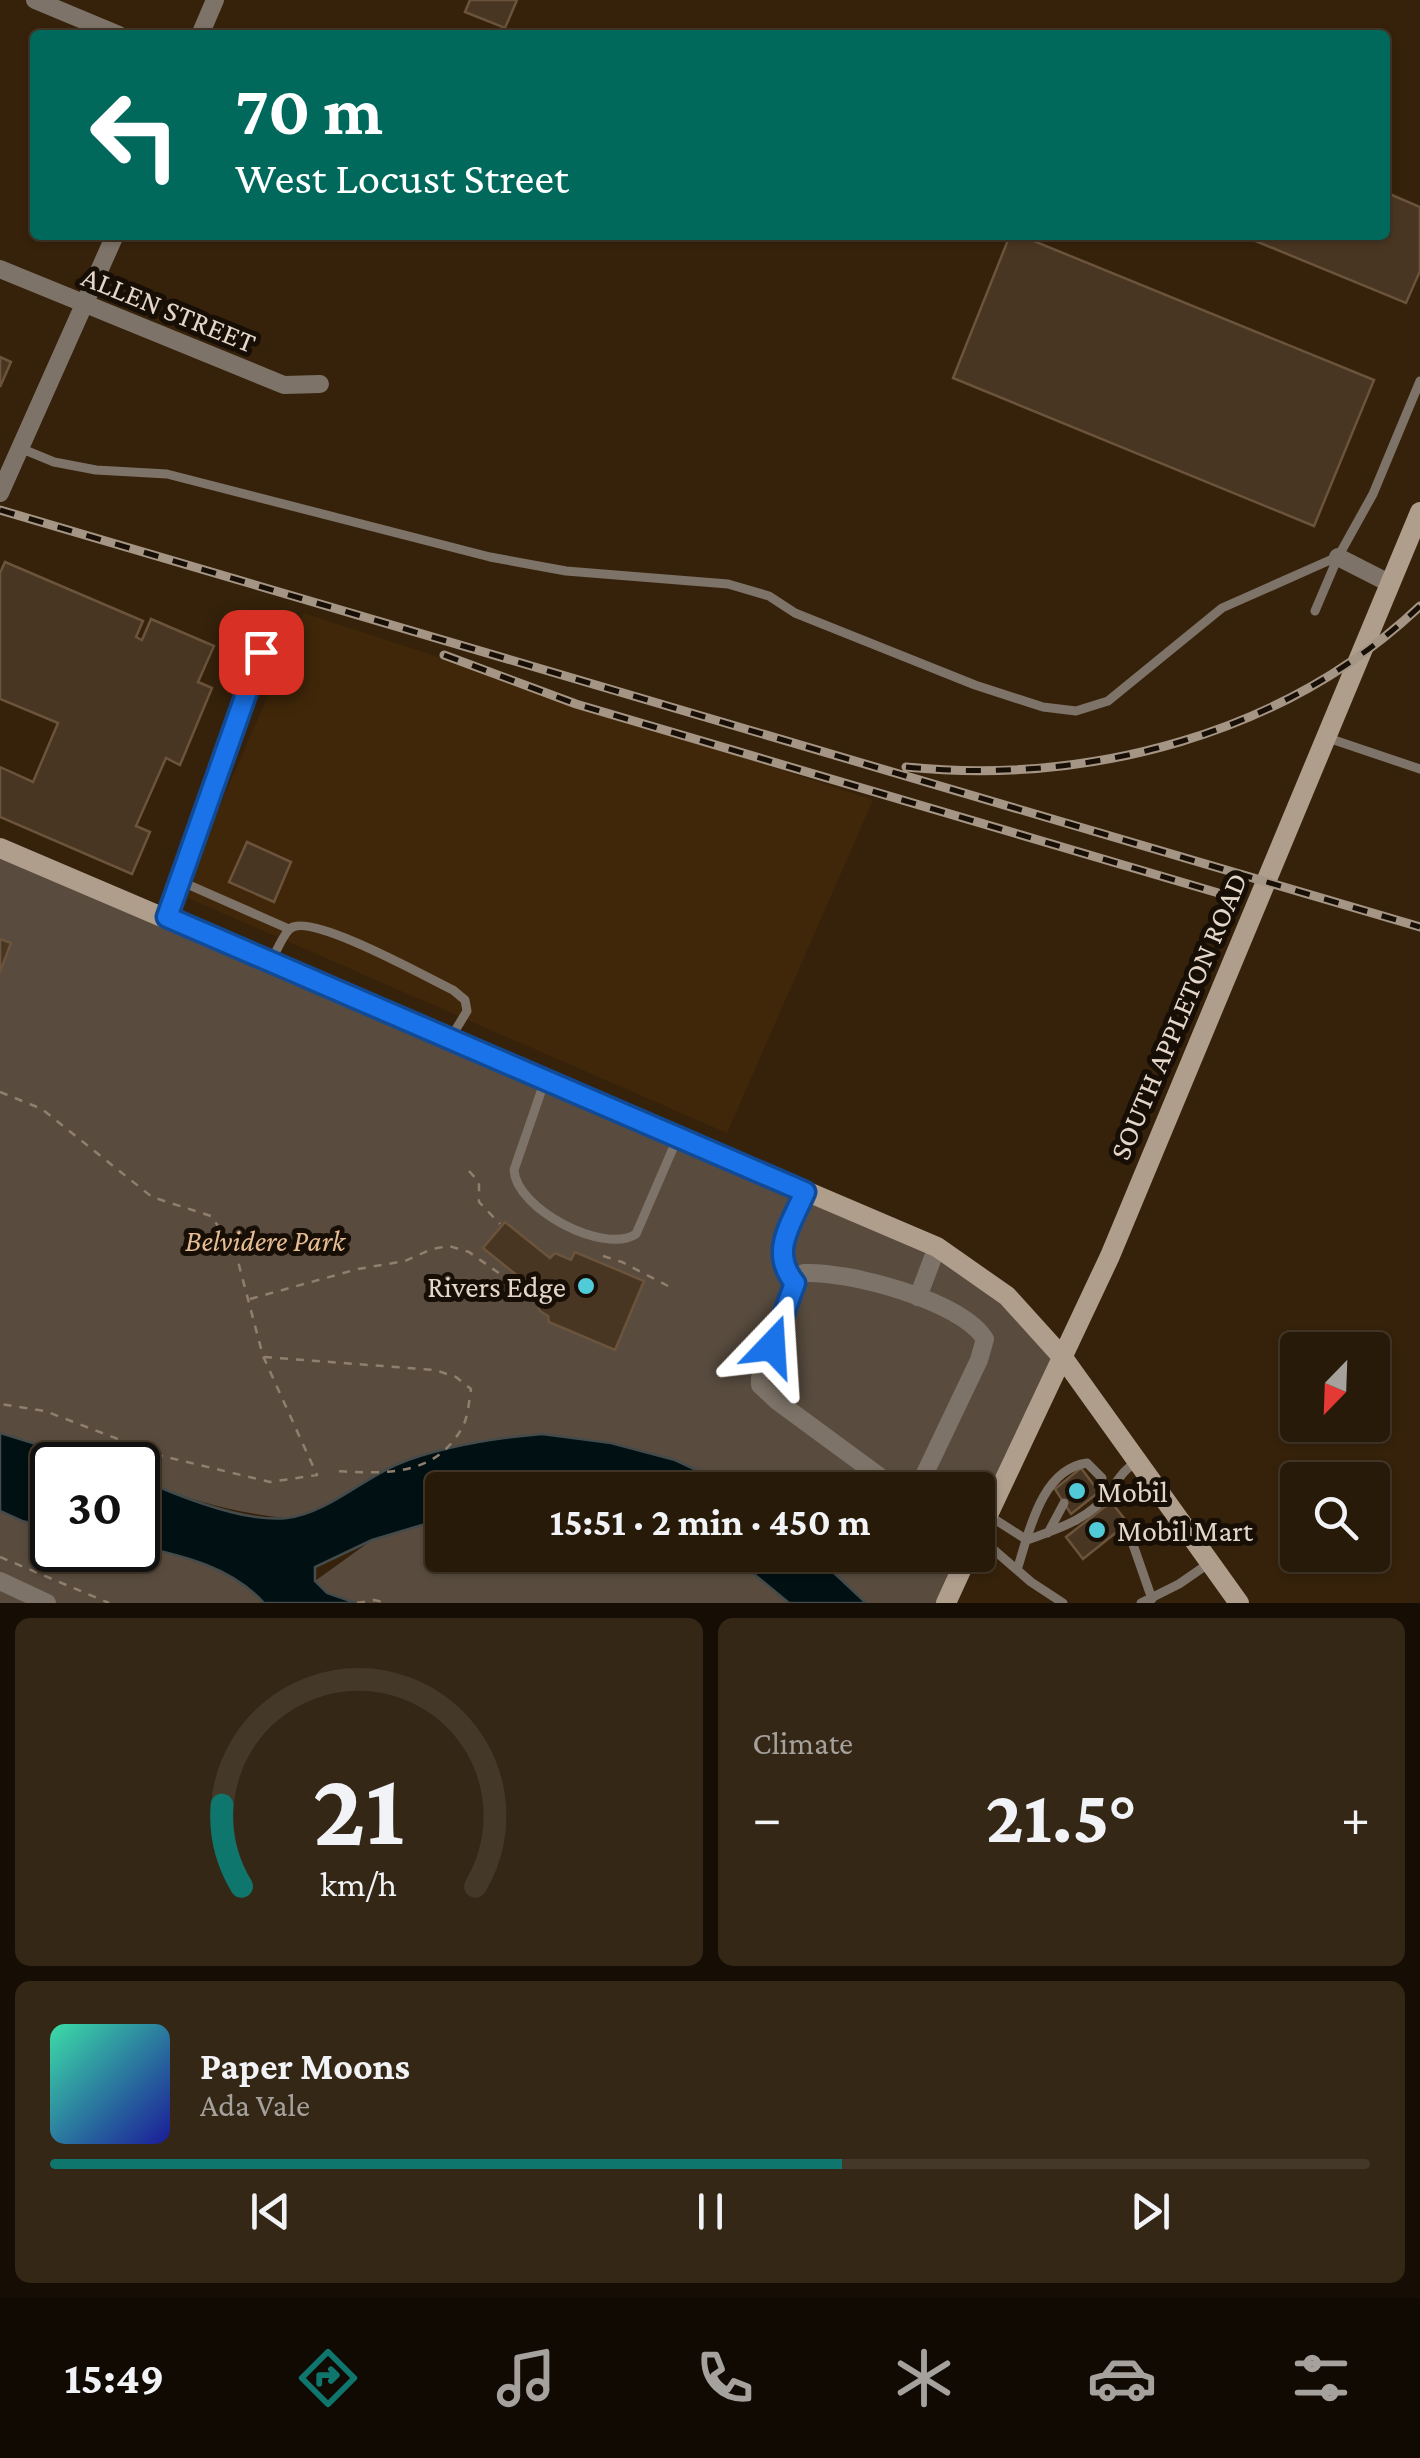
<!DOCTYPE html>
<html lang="en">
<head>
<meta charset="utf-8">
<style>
	:root { --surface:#281a08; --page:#342716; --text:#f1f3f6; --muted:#a5a19c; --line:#443829; --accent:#0f766e }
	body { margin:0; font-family:"Crimson Pro",serif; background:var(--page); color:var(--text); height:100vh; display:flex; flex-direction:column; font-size:38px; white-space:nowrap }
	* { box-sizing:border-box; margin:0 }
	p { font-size:32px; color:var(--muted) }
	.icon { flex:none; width:55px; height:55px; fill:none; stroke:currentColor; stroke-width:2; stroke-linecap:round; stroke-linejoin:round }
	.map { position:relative; height:1603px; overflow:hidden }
	.side { display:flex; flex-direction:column; gap:15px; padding:15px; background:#160e04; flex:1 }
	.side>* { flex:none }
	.top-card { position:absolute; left:30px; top:30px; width:1360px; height:210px; border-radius:10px; box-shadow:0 2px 8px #0004,0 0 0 2px var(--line); background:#00695c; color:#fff; overflow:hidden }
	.needle { width:65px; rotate:203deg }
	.tools { position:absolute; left:1280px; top:1332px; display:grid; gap:20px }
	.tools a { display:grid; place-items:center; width:110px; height:110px; border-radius:10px; background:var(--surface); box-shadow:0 2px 8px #0004,0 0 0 2px var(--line); font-size:50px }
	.speed { position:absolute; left:30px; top:1442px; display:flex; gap:20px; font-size:50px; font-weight:700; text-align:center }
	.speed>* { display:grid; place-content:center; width:130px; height:130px; border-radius:50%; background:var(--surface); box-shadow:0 2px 8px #0004,0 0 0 2px var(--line); line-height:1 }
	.speed .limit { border:5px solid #111; border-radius:15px; background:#fff; color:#111 }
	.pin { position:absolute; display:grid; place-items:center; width:85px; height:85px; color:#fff; margin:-42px; border-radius:20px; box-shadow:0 5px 15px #0006 }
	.me { position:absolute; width:110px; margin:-55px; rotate:20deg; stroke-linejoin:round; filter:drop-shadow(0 0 8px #0008) }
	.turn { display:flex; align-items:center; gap:35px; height:210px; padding:0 40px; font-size:45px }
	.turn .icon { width:130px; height:130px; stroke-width:2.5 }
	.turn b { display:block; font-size:70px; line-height:85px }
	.big { font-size:75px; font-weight:700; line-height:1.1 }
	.side .tile { flex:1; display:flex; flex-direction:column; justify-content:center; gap:15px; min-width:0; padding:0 35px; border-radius:15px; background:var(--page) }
	.side .dial { align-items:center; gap:0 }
	.dial svg { height:260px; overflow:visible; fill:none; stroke:var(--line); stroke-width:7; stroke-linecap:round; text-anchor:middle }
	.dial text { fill:var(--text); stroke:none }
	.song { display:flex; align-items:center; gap:30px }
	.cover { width:120px; height:120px; border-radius:15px; background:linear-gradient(135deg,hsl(160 70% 55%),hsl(240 70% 35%)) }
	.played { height:10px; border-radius:5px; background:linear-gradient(90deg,var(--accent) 60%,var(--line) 60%) }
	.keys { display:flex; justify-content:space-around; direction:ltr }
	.heat { display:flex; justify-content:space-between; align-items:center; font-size:55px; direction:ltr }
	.side .tiles { flex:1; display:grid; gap:15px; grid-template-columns:1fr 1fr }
	.tile:last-child { grid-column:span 2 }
	.trip { position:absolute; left:425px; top:1472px; width:570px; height:100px; border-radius:10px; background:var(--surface); box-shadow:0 2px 8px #0004,0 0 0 2px var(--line); font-weight:700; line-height:100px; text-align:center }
	.tabs { display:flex; height:160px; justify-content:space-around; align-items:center; background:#100a03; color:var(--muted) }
	.tabs .icon { width:70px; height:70px }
	.tabs .current { color:var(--accent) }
	.tabs b { font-size:45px; color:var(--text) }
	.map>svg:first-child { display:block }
	.built { fill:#402709 }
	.green { fill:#594c3f }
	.water { fill:#001013; stroke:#444b4a; stroke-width:2.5 }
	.building { fill:#493622; stroke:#6b533c; stroke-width:2.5 }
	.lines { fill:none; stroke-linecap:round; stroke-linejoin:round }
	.path { stroke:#907f6d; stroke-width:2.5; stroke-dasharray:8 8; stroke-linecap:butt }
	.lane { stroke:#7e7368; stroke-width:9 }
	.street { stroke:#7e7368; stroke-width:18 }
	.secondary { stroke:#b09e8d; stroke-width:20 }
	.rail-casing { stroke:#a59585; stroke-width:9 }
	.rail { stroke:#170e05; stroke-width:5; stroke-dasharray:15; stroke-linecap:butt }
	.route-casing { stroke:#114b97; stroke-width:25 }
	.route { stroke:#1a73e8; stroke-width:18 }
	.poi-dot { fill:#52cbd8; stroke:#170e05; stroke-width:4 }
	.labels { text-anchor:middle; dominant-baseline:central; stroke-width:10; stroke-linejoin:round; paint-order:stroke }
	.street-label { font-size:30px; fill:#e4d6c9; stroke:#170e05 }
	.park-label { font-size:30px; font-style:italic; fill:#e5bc93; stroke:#170e05 }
	.poi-label { font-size:30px; fill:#e4d6c9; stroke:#170e05; text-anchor:start }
</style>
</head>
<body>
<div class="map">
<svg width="1420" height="1603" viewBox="0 0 1420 1603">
	<rect width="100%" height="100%" fill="#36220b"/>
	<path class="built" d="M304 613 873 800 727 1133 181 895Z"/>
	<path class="green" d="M0 848 937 1247 1064 1359 978 1535V1490H739L675 1460 611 1443 286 1518C233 1513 186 1499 138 1478V1465H104L0 1433Z
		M0 1511 22 1521 52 1528V1550H138V1546C184 1556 231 1567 264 1603H0Z
		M442 1519V1555H731L789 1603H356L327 1593 315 1581 372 1540Z
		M815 1555H968L944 1603H866Z"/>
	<path class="water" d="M0 1433 104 1465H52V1528L22 1521 0 1511Z
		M542 1434 611 1443 675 1460 739 1490H442V1519L372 1540 315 1567V1581L327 1593 356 1603H264C231 1567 184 1556 138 1546V1478C176 1495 245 1523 287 1518 327 1513 362 1479 398 1464 443 1446 495 1438 542 1434Z
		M731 1555H815L866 1603H789Z"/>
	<path class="building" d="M470 0H517L505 28 465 12Z
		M1385 192 1420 207V271L1406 303 1241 235H1385Z
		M1010 235H1019L1374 380 1314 526 953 378Z
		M0 357 11 362 0 387Z
		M5 562 143 621 136 637 142 640 151 619 214 646 198 682 212 688 180 765 166 758 136 826 150 832 132 874 0 817V767L33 782 58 723 0 699V573Z
		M247 842 291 862 274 902 229 882Z
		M0 939 11 943 0 972Z
		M505 1222 550 1258 555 1253 571 1260 575 1252 644 1281 615 1350 549 1322 548 1316 540 1311 536 1303 535 1290 483 1248Z
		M1081 1468 1099 1492 1071 1514 1055 1489Z
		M1111 1502 1128 1523 1083 1559 1066 1537Z"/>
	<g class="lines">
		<path class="path" d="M0 1092 42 1109 152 1197 211 1216 235 1250 263 1356 317 1475 270 1482 162 1456 45 1411 0 1404
			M469 1171 479 1182V1202L500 1224
			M603 1256 622 1262 668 1286
			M250 1299 358 1269 405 1261 432 1249 449 1246 469 1252 527 1293
			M264 1357 435 1370 456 1377 471 1389C469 1401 468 1418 462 1428 433 1479 382 1473 333 1471
			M0 1557 109 1603
			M357 1603 374 1600 388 1603"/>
		<path class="lane" d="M20 448 54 462 96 470 167 474 490 557 566 571 728 584 769 596 795 613 975 685 1043 707 1076 711 1108 701 1222 608 1337 557
			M1315 611 1338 557 1373 494 1420 381
			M1328 738 1420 769
			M180 881 289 929
			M271 962C276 952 283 934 291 928 312 913 428 978 453 990L465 1000 467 1011 450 1039
			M544 1083 514 1170C516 1209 604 1255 636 1234L677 1139
			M988 1515 1027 1540C1057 1529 1091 1519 1110 1491 1121 1476 1121 1473 1137 1461
			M1048 1533 1064 1503
			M1129 1533 1152 1599
			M979 1537 1031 1582 1063 1603
			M1017 1570C1029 1533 1041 1469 1087 1463L1102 1478
			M1141 1603 1179 1584 1208 1564"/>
		<path class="street" d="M35 0 119 35
			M200 35 215 0
			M0 269 284 385 320 384
			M0 493 115 235
			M1338 557 1389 583
			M167 917 261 652
			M795 1283C769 1252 791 1225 805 1192
			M918 1297 937 1247
			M898 1490 777 1401 760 1385V1378L795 1283 804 1273C848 1271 960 1300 985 1339L979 1360 917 1490
			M0 1581 47 1603"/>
		<path class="secondary" d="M0 848 937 1247 1007 1296 1064 1359 1239 1603
			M978 1536 1110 1256 1420 512
			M946 1603 968 1555"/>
		<defs>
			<path id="rail" d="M0 510 1420 927
				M444 655 576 704 1232 897
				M906 767C1089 785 1284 735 1420 606"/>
		</defs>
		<use href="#rail" class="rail-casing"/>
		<use href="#rail" class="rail"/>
	</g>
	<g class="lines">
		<defs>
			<path id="route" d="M261 652 167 917 805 1192C791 1225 769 1252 795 1283L772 1346"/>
		</defs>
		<use href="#route" class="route-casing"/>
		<use href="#route" class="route"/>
	</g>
	<g class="poi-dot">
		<circle cx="586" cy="1286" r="10"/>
		<circle cx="1077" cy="1491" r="10"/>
		<circle cx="1097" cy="1530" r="10"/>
	</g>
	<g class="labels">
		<g class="street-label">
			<text transform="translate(169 309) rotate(22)">ALLEN STREET</text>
			<text transform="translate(1178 1016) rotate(-67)">SOUTH APPLETON ROAD</text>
		</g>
		<g class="park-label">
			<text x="265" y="1240">Belvidere Park</text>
		</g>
		<g class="poi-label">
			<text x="566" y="1286" text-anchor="end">Rivers Edge</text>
			<text x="1097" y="1491">Mobil</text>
			<text x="1117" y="1530">Mobil Mart</text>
		</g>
	</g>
</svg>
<div class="tools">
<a><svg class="needle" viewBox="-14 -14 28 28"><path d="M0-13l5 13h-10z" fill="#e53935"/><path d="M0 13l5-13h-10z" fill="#a5a19c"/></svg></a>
<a><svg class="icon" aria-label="search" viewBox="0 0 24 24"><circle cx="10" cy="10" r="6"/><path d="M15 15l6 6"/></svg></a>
</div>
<div class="speed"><div class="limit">30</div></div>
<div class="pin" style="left:261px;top:652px;background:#d93025"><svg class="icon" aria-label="arrive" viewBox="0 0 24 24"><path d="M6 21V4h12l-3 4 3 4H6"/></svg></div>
<svg class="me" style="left:772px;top:1346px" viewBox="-20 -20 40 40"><path d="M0-17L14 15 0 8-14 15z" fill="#1a73e8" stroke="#fff" stroke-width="4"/></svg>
<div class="trip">15:51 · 2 min · 450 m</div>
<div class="top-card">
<div class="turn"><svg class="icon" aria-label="left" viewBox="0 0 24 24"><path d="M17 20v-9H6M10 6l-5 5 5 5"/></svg><div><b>70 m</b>West Locust Street</div></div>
</div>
</div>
<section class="side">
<div class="tiles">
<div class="tile dial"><svg viewBox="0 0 100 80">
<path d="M14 69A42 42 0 1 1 86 69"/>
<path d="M14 69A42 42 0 0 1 8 44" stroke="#0f766e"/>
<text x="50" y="56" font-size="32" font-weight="700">21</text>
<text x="50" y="72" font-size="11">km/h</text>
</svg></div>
<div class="tile"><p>Climate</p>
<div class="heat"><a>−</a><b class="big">21.5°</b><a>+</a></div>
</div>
<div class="tile">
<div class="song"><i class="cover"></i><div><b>Paper Moons</b><p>Ada Vale</p></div></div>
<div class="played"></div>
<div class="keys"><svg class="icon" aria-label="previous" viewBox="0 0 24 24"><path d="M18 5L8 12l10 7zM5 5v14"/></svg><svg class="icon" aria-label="pause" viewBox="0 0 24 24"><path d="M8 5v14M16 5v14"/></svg><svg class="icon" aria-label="next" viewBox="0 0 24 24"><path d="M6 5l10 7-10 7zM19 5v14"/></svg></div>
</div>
</div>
</section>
<nav class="tabs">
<b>15:49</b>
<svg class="icon current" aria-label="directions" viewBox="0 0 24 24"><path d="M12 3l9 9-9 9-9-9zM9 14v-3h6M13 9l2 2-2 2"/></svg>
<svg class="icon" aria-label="music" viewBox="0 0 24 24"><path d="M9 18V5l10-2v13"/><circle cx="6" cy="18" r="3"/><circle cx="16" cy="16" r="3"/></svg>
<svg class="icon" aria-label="phone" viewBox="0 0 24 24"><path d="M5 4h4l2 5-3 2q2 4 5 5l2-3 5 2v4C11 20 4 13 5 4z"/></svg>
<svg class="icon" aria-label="climate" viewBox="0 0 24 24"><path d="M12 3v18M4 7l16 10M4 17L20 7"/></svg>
<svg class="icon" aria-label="car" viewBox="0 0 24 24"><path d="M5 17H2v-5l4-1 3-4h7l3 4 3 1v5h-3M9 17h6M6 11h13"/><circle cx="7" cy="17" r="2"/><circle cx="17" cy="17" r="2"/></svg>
<svg class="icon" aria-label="filters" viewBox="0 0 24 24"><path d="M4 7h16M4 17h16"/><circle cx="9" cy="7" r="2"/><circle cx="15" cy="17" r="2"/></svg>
</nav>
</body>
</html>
